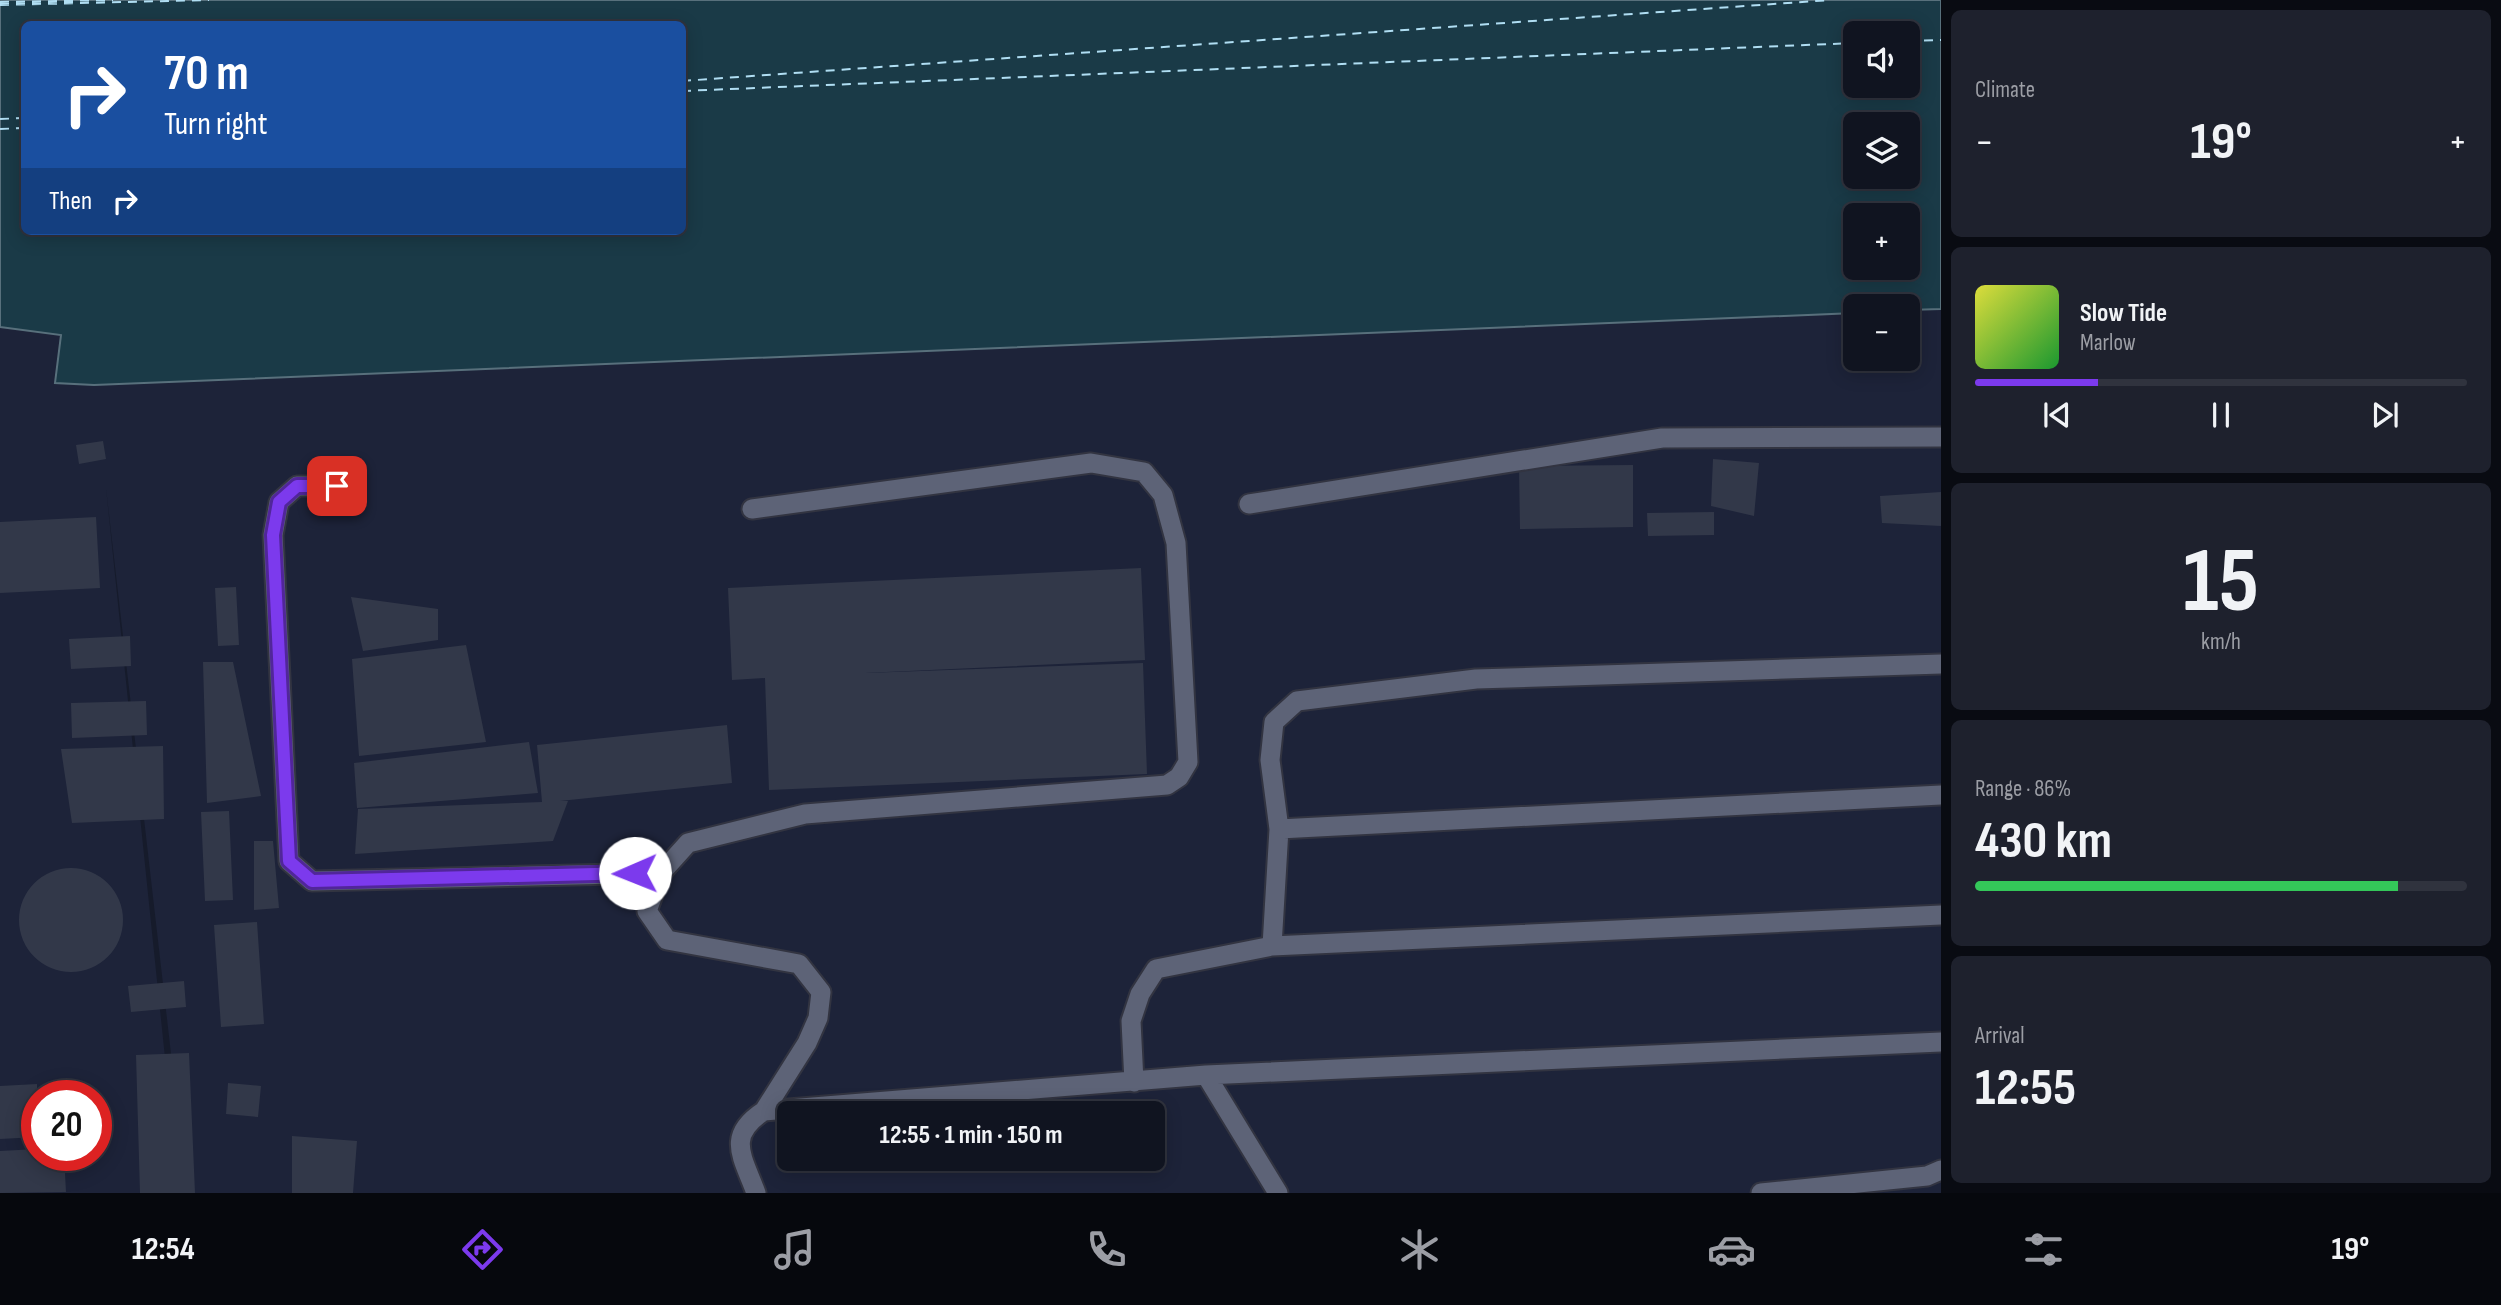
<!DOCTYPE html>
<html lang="en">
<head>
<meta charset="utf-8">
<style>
	:root { --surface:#101420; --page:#1e212d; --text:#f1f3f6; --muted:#9c9ea5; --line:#30333e; --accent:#7c3aed }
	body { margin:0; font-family:"Sofia Sans Condensed",sans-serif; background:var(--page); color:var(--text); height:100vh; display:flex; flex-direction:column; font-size:26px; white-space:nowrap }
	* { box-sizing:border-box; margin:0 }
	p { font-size:23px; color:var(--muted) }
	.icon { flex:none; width:38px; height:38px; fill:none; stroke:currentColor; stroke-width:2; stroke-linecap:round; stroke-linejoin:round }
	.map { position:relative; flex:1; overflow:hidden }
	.drawer { display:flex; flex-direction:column; gap:10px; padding:10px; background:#090b12; width:560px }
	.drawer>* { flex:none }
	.banner { position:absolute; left:21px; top:21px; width:665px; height:214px; border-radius:10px; box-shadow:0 4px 18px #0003,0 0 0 2px var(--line); background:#1a4fa0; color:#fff; overflow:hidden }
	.buttons { position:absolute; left:1843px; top:21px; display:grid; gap:14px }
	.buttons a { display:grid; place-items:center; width:77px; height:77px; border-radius:10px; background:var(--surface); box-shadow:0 4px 18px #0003,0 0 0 2px var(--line); font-size:35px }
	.speed { position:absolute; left:21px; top:1080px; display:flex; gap:14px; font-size:35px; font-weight:700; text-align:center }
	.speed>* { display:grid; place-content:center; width:91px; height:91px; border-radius:50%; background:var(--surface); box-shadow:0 4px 18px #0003,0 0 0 2px var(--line); line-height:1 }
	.speed .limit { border:10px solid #d22; background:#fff; color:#111 }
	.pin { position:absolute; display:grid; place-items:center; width:60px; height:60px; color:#fff; margin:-30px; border-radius:14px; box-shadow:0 4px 10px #0006 }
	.me { position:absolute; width:77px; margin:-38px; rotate:269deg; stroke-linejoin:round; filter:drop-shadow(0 0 5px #0008) }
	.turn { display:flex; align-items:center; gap:24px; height:147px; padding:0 28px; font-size:32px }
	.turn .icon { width:91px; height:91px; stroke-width:2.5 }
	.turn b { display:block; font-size:49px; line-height:60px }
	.then { display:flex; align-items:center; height:66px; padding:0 28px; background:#0003; gap:14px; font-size:26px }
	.big { font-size:52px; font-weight:700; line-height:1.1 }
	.drawer .widget { flex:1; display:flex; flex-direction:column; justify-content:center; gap:10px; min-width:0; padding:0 24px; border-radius:10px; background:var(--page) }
	.drawer .dial { align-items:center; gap:0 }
	.dial b { font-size:91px; line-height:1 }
	.song { display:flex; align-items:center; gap:21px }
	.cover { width:84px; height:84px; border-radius:10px; background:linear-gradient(135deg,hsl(60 70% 55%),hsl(130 70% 35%)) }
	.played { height:7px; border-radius:4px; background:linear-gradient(90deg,var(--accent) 25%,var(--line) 25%) }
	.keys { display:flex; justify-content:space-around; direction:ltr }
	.heat { display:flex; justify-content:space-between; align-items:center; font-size:38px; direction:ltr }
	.charge { height:10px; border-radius:5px; background:linear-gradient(90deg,#34c759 86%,var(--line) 0) }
	.trip { position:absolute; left:777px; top:1101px; width:388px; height:70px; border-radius:10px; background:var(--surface); box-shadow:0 4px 18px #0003,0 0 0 2px var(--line); font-weight:700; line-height:70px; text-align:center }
	.dock { display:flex; height:112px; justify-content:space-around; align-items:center; background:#06080d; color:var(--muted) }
	.dock .icon { width:49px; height:49px }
	.dock .selected { color:var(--accent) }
	.dock b { font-size:32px; color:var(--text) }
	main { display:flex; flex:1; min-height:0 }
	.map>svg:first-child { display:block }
	.built { fill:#1d2339; fill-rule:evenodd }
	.water { fill:#1a3a47; stroke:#58707c; stroke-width:2; fill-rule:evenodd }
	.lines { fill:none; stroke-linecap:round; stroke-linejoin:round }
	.ferry { stroke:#b0def3; stroke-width:2; stroke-dasharray:9 7; stroke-linecap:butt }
	.building { fill:#323849 }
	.lane-casing { stroke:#323441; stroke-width:23 }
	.lane { stroke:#5d6377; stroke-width:19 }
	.route-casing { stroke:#51269a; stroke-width:18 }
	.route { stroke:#7c3aed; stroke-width:12 }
</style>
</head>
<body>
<main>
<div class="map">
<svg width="1941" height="1193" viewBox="0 0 1941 1193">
	<rect width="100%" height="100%" fill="#161b2b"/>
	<path class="built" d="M1941 309V1193H187L106 488 179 1193H0V327L61 335 55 383 94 385 1855 313V359H1908V310ZM37 1096H96V1155H37ZM789 1113H1153V1158H789Z"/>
	<path class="water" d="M0 0H1941V309L1908 310V306H1855V313L94 385 55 383 61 335 0 327ZM24 24H682V231H24ZM1855 33H1908V86H1855ZM1855 124H1908V177H1855ZM1855 215H1908V268H1855Z"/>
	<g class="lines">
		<path class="ferry" d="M0 2 113 0
			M0 4 80 2
			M0 5 209 0
			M1908 41 1941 40
			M682 81 1830 0
			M682 91 1855 43
			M0 119 24 118
			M0 129 24 128"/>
	</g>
	<path class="building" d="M103 441 106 459 79 464 76 445Z
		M1713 459 1759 463 1754 516 1711 506Z
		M1633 465V527L1520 529 1519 466Z
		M1941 492V526L1882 523 1880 496Z
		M1714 512V535L1648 536 1647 513Z
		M96 517 100 588 0 593V522Z
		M1141 568 1145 660 865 673 1143 663 1147 774 769 790 765 678 732 680 728 588Z
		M236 587 239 645 218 646 215 588Z
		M351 597 438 609V640L363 651Z
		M130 636 131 666 71 669 69 639Z
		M466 645 486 742 359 756 352 659Z
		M203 662H233L261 796 207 803Z
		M146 701 147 735 72 738 71 703Z
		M727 725 732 783 560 801H568L553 841 355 854 358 809 542 802 537 745Z
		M529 742 538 793 357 808 354 763Z
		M163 746 164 819 72 823 61 749Z
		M229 811 233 900 205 901 201 812Z
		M254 841H273L279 908 254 910Z
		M19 920a52 52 0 1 1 104 0a52 52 0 1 1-104 0Z
		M257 922 264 1024 221 1027 214 925Z
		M184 981 186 1007 131 1012 128 986Z
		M189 1053 195 1193H140L136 1055Z
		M228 1083 261 1086 258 1117 226 1114Z
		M37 1084V1137L0 1139V1086Z
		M292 1136 357 1141 353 1193H292Z
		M37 1149V1155H64L66 1192 0 1193V1151Z"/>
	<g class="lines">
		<defs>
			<path id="lane" d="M337 486H297L279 502 273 535 289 861 312 881 661 873
				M1249 504 1662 438 1941 437
				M752 509 1091 463 1144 472 1163 495 1176 543 1188 762 1179 777 1167 785 805 814 688 843 661 873 647 911 667 940 799 964 821 992 818 1018 807 1043 764 1111
				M1279 829 1941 795
				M1272 946 1941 915
				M1206 1075 1278 1193
				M1134 1082 1131 1021 1140 994 1156 969 1272 946 1279 829 1270 760 1274 722 1297 701 1476 679 1941 664
				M756 1193C743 1157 725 1136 764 1111L1206 1075 1941 1042
				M1761 1193 1927 1176 1941 1170"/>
		</defs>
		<use href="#lane" class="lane-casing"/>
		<use href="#lane" class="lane"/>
	</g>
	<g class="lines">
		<defs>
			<path id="route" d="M337 486H297L279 502 273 535 289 861 312 881 635 873"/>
		</defs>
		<use href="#route" class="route-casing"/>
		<use href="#route" class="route"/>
	</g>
</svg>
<div class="buttons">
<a><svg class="icon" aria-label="sound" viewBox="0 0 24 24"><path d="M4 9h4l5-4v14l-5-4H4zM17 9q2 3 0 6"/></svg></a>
<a><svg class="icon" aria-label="layers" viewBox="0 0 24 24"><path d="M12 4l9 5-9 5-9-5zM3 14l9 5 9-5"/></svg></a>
<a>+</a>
<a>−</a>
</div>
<div class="speed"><div class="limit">20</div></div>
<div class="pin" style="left:337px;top:486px;background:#d93025"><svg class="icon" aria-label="arrive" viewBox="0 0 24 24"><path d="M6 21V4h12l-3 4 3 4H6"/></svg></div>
<svg class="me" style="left:635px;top:873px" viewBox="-20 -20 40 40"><circle r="19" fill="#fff"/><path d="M0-13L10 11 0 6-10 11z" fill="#7c3aed"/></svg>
<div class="trip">12:55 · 1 min · 150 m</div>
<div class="banner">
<div class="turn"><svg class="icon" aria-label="right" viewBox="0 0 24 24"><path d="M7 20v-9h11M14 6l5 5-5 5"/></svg><div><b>70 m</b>Turn right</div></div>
<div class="then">Then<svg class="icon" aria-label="right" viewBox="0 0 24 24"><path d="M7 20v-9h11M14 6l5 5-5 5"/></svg></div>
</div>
</div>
<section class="drawer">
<div class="widget"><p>Climate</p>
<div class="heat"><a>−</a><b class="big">19°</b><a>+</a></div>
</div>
<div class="widget">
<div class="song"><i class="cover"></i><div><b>Slow Tide</b><p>Marlow</p></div></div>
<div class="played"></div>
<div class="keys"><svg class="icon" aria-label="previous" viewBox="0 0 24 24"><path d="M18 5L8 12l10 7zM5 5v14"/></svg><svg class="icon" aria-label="pause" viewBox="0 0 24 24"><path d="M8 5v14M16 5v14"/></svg><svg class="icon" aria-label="next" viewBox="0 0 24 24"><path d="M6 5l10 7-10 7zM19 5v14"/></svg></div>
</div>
<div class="widget dial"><b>15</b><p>km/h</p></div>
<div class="widget"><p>Range · 86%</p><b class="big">430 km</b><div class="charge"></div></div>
<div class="widget"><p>Arrival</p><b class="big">12:55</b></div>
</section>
</main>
<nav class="dock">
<b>12:54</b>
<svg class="icon selected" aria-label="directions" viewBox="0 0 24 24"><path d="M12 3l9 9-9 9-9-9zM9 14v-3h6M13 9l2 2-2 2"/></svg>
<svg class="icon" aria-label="music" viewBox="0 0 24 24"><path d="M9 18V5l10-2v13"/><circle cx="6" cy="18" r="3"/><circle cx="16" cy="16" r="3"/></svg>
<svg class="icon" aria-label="phone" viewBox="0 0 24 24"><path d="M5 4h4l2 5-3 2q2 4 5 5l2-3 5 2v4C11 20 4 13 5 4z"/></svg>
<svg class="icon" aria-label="climate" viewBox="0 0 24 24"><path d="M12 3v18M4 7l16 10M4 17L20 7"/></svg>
<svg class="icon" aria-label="car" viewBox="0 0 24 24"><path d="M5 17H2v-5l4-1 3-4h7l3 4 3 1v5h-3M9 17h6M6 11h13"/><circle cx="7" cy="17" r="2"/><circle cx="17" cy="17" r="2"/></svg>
<svg class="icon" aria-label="filters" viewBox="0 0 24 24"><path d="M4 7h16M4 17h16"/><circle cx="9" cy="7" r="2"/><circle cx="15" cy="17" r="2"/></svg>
<b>19°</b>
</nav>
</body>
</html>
